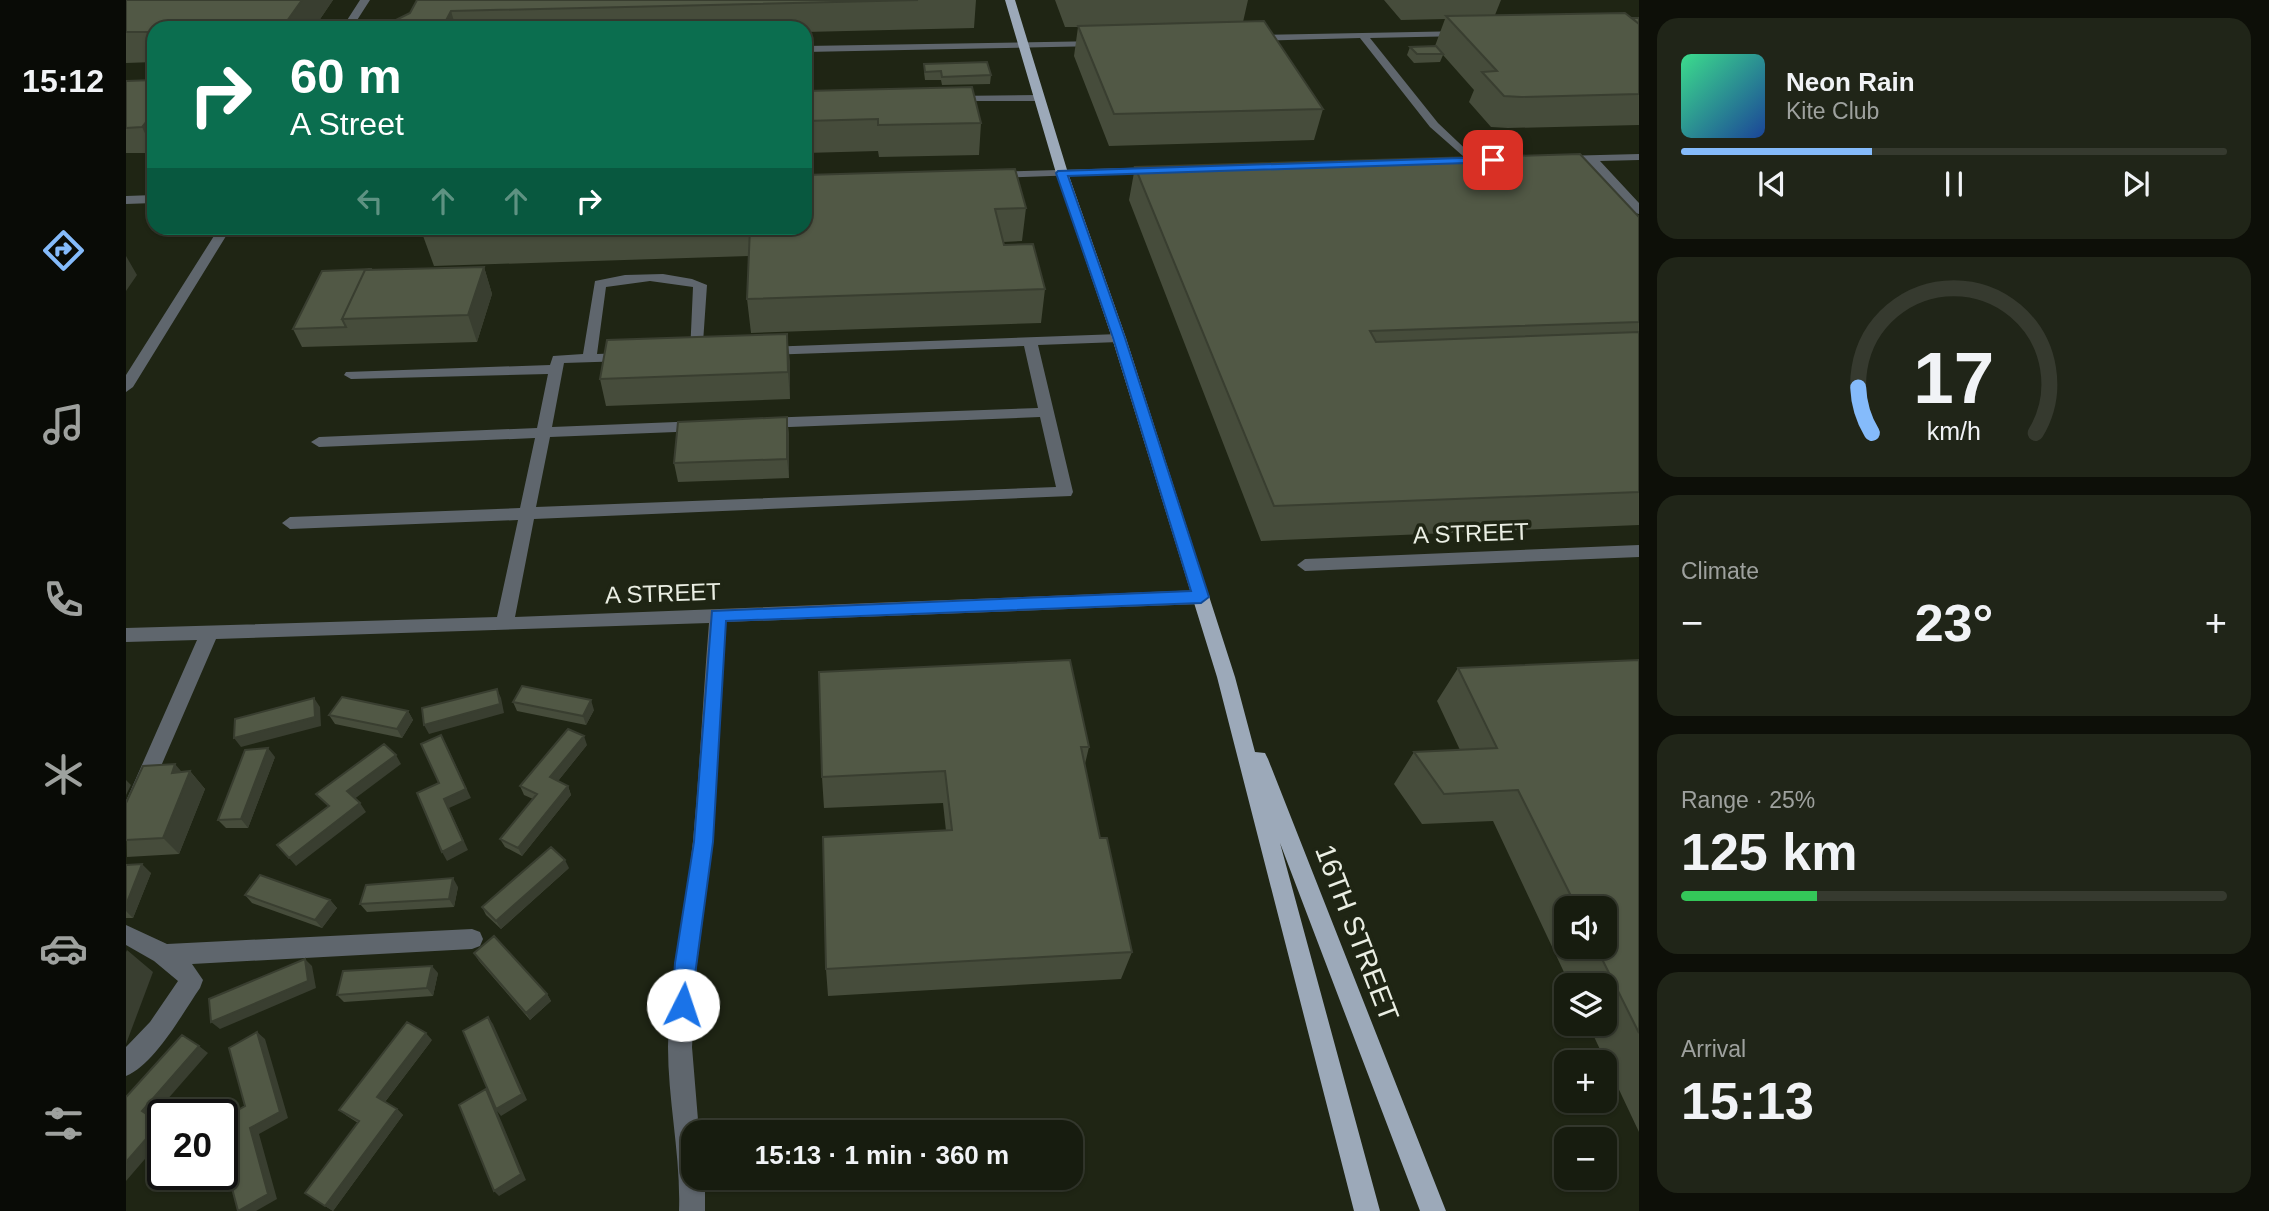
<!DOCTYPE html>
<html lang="en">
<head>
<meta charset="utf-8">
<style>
	:root { --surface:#171c0f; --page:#202518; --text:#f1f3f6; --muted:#9ea19e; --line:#363a2f; --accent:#85bbfb }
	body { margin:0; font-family:Arial,sans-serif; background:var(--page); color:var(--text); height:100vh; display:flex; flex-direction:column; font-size:26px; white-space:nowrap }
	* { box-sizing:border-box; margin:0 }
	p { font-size:23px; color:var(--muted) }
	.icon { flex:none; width:38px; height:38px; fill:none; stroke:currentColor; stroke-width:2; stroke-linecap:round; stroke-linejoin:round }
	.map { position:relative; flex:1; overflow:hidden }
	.drawer { display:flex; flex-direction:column; gap:18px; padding:18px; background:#0d0f08; width:630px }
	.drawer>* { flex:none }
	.hud { position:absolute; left:21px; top:21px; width:665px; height:214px; border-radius:21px; box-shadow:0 2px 5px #0004,0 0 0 2px var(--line); background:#0b6e4f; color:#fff; overflow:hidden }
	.tools { position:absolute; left:1428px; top:896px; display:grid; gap:14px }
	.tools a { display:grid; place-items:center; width:63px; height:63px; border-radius:14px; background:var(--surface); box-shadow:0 2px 5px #0004,0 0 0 2px var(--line); font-size:35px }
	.speed { position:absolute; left:21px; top:1099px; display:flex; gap:14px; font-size:35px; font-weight:700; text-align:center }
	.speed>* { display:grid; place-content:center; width:91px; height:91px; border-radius:50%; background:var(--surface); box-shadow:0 2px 5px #0004,0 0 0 2px var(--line); line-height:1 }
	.speed .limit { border:4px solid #111; border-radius:10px; background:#fff; color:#111 }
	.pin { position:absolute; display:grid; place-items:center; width:60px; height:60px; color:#fff; margin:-30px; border-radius:14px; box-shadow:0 4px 10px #0006 }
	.me { position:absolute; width:77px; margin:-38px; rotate:4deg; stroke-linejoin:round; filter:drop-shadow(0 0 5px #0008) }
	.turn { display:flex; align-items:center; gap:24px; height:147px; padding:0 28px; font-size:32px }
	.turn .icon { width:91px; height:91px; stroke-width:2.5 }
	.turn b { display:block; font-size:49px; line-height:60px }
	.lanes { display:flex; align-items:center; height:66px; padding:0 28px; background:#0003; justify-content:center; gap:35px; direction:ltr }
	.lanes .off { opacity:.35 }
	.big { font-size:52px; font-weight:700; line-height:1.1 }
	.drawer .widget { flex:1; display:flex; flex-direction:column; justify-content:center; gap:10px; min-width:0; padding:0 24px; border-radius:21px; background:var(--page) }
	.drawer .dial { align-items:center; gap:0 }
	.dial svg { height:182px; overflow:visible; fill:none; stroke:var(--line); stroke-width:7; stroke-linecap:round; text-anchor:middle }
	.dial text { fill:var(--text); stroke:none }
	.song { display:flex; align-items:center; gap:21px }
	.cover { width:84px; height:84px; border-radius:10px; background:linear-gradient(135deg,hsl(150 70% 55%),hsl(220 70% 35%)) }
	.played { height:7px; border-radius:4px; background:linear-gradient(90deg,var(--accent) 35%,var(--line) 35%) }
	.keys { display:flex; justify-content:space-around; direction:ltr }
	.heat { display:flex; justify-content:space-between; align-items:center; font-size:38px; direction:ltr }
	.charge { height:10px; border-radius:5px; background:linear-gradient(90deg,#34c759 25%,var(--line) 0) }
	.trip { position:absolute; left:555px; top:1120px; width:402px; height:70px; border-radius:21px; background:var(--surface); box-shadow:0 2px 5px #0004,0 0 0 2px var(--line); font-weight:700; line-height:70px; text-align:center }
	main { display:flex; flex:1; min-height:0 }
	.tabs { display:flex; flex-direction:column; width:126px; justify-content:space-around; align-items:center; background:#090b06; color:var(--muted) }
	.tabs .icon { width:49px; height:49px }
	.tabs .active { color:var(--accent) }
	.tabs b { font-size:32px; color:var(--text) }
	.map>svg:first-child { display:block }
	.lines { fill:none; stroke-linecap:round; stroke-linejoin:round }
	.minor { fill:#5f666d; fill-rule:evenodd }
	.major { fill:#9ca9b9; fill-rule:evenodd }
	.wall { fill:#464c3b; fill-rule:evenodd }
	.shaded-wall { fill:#393e30 }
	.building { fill:#515845; stroke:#393e30; stroke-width:2 }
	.route { fill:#1a73e8; stroke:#114b97; stroke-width:2 }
	.labels { text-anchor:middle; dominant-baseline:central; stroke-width:7; stroke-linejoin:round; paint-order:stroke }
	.street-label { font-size:24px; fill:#eaeee3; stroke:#1f2514 }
	.near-street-label { font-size:28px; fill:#eaeee3; stroke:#1f2514 }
</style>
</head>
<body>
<main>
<nav class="tabs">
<b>15:12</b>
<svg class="icon active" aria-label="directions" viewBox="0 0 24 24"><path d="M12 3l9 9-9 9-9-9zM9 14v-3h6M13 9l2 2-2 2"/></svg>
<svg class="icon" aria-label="music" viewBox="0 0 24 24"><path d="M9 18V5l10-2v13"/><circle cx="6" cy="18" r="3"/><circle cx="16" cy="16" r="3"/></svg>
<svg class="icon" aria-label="phone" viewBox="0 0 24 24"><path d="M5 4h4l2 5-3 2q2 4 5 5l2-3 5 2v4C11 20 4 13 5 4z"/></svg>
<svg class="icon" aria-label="climate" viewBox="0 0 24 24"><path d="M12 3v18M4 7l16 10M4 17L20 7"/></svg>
<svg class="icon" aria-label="car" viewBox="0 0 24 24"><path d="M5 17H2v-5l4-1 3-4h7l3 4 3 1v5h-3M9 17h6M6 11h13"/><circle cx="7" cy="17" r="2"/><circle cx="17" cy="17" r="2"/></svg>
<svg class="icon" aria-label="filters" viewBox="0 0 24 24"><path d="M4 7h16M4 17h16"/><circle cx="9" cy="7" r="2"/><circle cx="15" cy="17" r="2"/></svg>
</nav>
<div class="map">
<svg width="1513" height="1211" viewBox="0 0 1513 1211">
	<rect width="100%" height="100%" fill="#1f2514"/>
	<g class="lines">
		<path class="minor" d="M234 0H244L226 28H216Z
			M1341 31 1343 33 1338 36 1244 38 1312 123 1350 159V163L1346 164 1304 127 1234 38 1128 41 1123 38 1128 35Z
			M977 41V45L974 46 679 52V46Z
			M825 96 913 95 918 98 913 101H821V97Z
			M1513 154V160L1474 161 1513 203V214L1509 213 1461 162H1435L1429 159 1435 156Z
			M1032 167 1038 170 1036 172 868 178 862 175 868 172Z
			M28 195V203L0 204V196Z
			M93 228H105L7 387 0 392V375Z
			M537 274 566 279 581 285 576 357H566L564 354 567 287 524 281 480 287 471 354 500 353 507 357 500 361 438 363 426 427 575 421 583 426 575 431 424 437 410 507 930 487 914 417 638 428 630 423 638 418 912 408 898 346 640 355 633 351 640 347 993 334 1000 338 993 342 912 345 947 492 945 496 408 519 389 617 1075 590 1081 592 1084 597 1081 602 1075 604 600 622 587 842 571 963 566 1047 573 1132H567V1178H579V1211H553C555 1156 542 1102 542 1047 543 977 560 909 567 841 574 768 577 695 583 623L90 639 10 824 7 830 0 833V801L71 640 0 642V628L371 617 392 520 164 529 156 523 164 517 394 508 409 438 193 447 185 442 193 437 411 428 422 374 225 379 218 375 220 372 424 365 427 356 457 354 469 281 499 275Z
			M1513 545V557L1179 571 1171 565 1179 559Z
			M0 925 41 944 346 929 354 932 357 939 354 946 346 949 66 964 77 980 74 988C56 1014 29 1064 0 1076V1047L24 1022 52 981 28 961 0 945Z"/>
		<path class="major" d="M879 0H889L942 173 1000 338 1109 677 1129 752 1139 753 1142 759 1320 1211H1294L1154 843 1254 1211H1228L1091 677 986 338 930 173Z"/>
	</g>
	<path class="wall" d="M0 0H207L188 28H28V62L0 63Z
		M291 0H850L848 28 679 32V28H254L284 13Z
		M929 0H1122L1117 22 1197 109 1188 140 983 146 948 56 952 27H939Z
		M1258 0H1375L1369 15 1513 18V125L1382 128 1365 127 1343 102 1348 90 1317 55 1314 62 1288 63 1281 55 1284 47 1309 46 1319 19 1275 20Z
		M798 64 865 75 864 84 816 85 815 80H799L798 72Z
		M28 80V153H0V81Z
		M679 91 855 123 853 155 753 157 752 151 679 153Z
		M1009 167 1513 217V525L1135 541 1003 200Z
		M679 175 900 208 896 241 877 242 878 245 919 289 915 323 625 333 621 299 623 256 308 266 296 233 298 228H679Z
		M358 267 366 294 351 342 176 347 167 329 247 270Z
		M664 361V399L480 406 474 379Z
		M661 417 663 436V478L552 482 548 463Z
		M1513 660V1132L1462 1024H1479V985H1444L1367 821 1296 824 1268 784 1288 752 1334 750 1311 701 1332 668ZM1440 908H1479V947H1440Z
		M693 672 963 747 959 764 974 838 1006 952 995 979 702 996 700 969 820 831 817 803 698 808 696 777Z
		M387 702 468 710 460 725 391 711Z
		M282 711 287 720 276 738 209 724 203 715Z
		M461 745 432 781 442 786 445 795 396 856 379 847 374 839 407 799 398 795 394 786Z
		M149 757 122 828H100L92 820Z
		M64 771 79 789 53 854 1 857 0 803 56 772Z
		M0 865 25 873 7 918H0Z
		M443 868 375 929 360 915 356 907Z
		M332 887 328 907 241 912 234 904Z
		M119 895 204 900 211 908 196 928 126 903Z
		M348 953 421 994 425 1001 404 1020 353 961Z
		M312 973 307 996 218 1002 211 995Z
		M306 1040 259 1102 271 1109 277 1115 207 1211 179 1193 232 1123 221 1116 213 1110Z"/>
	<path class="shaded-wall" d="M176 0H207L188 28H156Z
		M325 11 330 28H316Z
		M28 112V152L16 127Z
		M0 256 11 275 0 291Z
		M358 267 366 294 351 342 342 315Z
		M661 334 664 361V399L662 372Z
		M661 417 663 436V478L661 459Z
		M371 689 375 698 378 713 303 734 298 725Z
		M188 698 194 707 195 726 115 747 108 738Z
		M465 700 468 710 460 725 457 716Z
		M282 711 287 720 276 738 271 729Z
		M458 736 461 745 428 786 424 777Z
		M320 744 345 798 323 808 342 850 321 861 316 852Z
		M142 748 149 757 122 828 115 819Z
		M270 755 275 764 227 800 221 791Z
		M49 764 61 778 64 771 79 789 53 854 37 838 46 773Z
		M0 780 5 785 0 795Z
		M442 786 445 795 396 856 392 848Z
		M234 803 240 812 170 866 163 858Z
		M439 860 443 868 375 929 370 921Z
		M16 864 25 873 7 918 0 911V905Z
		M327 878 332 887 328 907 323 899Z
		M204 900 211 908 196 928 189 920Z
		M1 950 27 972 0 1044V952Z
		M179 959 186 966 190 988 94 1029 85 1022Z
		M306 966 312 973 307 996 301 988Z
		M421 994 425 1001 404 1020 400 1013Z
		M362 1017 367 1024 401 1100 375 1116 371 1111 400 1180 373 1196 368 1191 360 1089 365 1095Z
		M131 1032 139 1039 162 1118 133 1134 151 1199 130 1211H112L124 1128Z
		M300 1033 306 1040 258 1103 251 1097Z
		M73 1046 82 1053 26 1117 37 1124V1138L0 1181V1162L16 1111Z
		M271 1109 277 1115 207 1211 199 1206Z"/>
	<path class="building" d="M0 0H176L156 28H28V32H0Z
		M291 0H792L325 11 316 28H254L284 13Z
		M1499 13 1513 24V94L1395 97 1378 96 1356 72 1371 71 1320 16Z
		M1506 18H1513V24Z
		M1138 21 1197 109 988 114 952 26Z
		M1310 46 1317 54H1291L1284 47Z
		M861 62 865 75 816 77 815 71 799 72 798 64Z
		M28 80V112L16 127 0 128V81Z
		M846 87 855 123 752 125V119L679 121V91Z
		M1454 154 1513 217V322L1244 331 1250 342 1513 332V492L1148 506 1009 167Z
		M889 169 900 208 869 209 878 245 907 244 919 289 621 299 624 228H679V175Z
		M298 228H468L296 233Z
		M358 267 342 315 216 319 239 270Z
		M246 269 239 270 216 319 220 327 167 329 196 271Z
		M661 334 662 372 474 379 481 340Z
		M661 417V459L548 463 552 422Z
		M944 660 963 747H955L974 838H981L1006 952 700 969 697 837 826 830 819 771 696 777 693 672Z
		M1513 660V1033L1470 947H1479V908H1451L1392 790 1318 794 1288 752 1371 748 1332 668Z
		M396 686 465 700 457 716 387 702Z
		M371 689 374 704 298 725 296 708Z
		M216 697 282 711 271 729 203 715Z
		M188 698 189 717 108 738 109 719Z
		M442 729 458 736 424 777 442 786 392 848 374 839 411 794 394 786Z
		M315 735 340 789 318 799 337 841 316 852 291 793 313 783 295 744Z
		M258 744 270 755 221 791 234 803 163 858 151 845 203 806 190 794Z
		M142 748 115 819 92 820 119 750Z
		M49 764 46 773 64 771 37 838 0 840V803L17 766Z
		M425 847 439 860 370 921 356 907Z
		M16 864 0 905V865Z
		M134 875 204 900 189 920 119 895Z
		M327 878 323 899 234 904 240 885Z
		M368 936 421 994 400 1013 348 953Z
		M179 959 182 981 85 1022 83 999Z
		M306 966 301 988 211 995 217 971Z
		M362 1017 396 1094 370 1109 337 1031Z
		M281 1022 300 1033 251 1097 271 1109 199 1206 179 1193 233 1121 213 1110Z
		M131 1032 154 1112 124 1128 142 1194 112 1211 96 1150V1119L119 1106 103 1048Z
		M56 1035 73 1046 16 1111 34 1123 0 1162V1097Z
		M360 1089 395 1174 368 1191 333 1105Z"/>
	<path class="route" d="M1367 157 1371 158V162L942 176 999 338 1083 597 1075 603 600 621 587 842 564 1012 557 1015 549 1012 546 1005 549 963 568 842 586 611 1065 591 987 338 930 173 932 171Z"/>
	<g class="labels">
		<g class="street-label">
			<text transform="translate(1345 533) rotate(-2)">A STREET</text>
			<text transform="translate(537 593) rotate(-2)">A STREET</text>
		</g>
		<g class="near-street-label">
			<text transform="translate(1231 933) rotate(69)">16TH STREET</text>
		</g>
	</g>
</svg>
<div class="tools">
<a><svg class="icon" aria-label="sound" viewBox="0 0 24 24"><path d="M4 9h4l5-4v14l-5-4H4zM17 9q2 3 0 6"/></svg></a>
<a><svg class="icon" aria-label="layers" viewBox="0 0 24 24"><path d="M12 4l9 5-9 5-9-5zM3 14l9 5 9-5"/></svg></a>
<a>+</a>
<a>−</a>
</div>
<div class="speed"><div class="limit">20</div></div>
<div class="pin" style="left:1367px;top:160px;background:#d93025"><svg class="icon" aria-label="arrive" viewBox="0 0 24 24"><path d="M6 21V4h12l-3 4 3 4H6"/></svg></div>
<svg class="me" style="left:557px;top:1005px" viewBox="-20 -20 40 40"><circle r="19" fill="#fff"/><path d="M0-13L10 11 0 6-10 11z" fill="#1a73e8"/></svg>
<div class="trip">15:13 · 1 min · 360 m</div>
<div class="hud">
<div class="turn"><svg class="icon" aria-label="right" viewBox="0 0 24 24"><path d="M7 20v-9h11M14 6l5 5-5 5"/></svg><div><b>60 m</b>A Street</div></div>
<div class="lanes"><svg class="icon off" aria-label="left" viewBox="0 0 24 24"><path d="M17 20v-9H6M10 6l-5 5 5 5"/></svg><svg class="icon off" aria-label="ahead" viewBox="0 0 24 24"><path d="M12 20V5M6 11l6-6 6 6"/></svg><svg class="icon off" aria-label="ahead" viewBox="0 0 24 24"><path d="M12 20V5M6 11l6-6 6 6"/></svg><svg class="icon" aria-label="right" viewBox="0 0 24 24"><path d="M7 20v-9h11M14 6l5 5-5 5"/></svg></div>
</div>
</div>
<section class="drawer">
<div class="widget">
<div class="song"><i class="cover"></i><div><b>Neon Rain</b><p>Kite Club</p></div></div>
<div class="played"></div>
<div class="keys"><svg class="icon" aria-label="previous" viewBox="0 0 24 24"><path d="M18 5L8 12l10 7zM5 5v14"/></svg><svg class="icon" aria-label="pause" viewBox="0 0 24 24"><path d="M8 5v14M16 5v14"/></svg><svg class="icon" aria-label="next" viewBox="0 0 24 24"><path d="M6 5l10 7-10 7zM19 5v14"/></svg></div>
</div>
<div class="widget dial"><svg viewBox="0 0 100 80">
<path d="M14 69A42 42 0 1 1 86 69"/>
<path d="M14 69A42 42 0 0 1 8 49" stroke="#85bbfb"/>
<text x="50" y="56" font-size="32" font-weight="700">17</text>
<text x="50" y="72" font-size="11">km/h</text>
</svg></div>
<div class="widget"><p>Climate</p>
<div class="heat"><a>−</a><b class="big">23°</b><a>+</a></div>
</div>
<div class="widget"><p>Range · 25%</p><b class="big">125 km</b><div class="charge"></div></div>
<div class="widget"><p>Arrival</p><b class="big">15:13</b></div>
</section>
</main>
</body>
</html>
